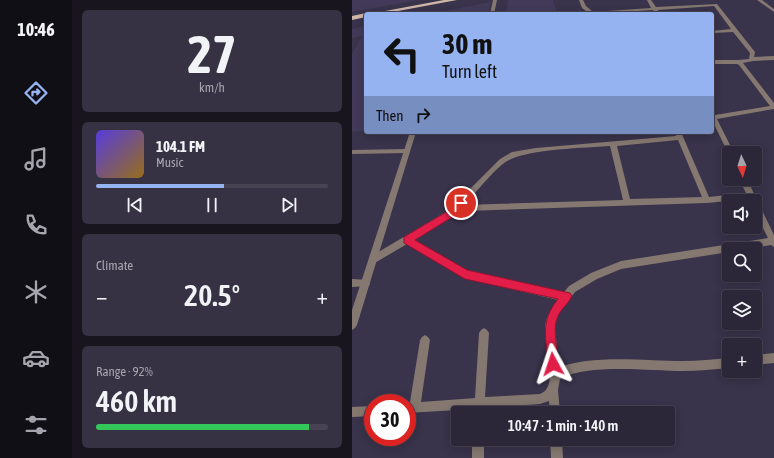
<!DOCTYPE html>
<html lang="en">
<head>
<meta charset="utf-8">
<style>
	:root { --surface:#2b2638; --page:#373243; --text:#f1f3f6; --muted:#a6a5ae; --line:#474353; --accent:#95b2f1 }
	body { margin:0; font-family:"Asap Condensed",sans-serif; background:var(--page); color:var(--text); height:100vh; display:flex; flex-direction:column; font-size:15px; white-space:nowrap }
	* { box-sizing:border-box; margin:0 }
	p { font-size:13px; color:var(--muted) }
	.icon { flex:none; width:22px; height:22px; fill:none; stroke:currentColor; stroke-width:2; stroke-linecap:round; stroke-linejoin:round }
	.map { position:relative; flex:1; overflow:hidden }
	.drawer { display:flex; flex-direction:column; gap:10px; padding:10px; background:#18151f; width:280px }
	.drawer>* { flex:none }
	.banner { position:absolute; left:12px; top:12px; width:350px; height:122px; border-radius:4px; box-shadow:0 2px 10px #0003,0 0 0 1px var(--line); background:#95b2f1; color:#111; overflow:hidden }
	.needle { width:26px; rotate:176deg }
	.controls { position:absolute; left:370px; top:146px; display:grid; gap:8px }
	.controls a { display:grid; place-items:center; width:40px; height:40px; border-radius:4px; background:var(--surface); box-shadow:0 2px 10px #0003,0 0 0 1px var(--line); font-size:20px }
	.speed { position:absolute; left:12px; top:394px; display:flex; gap:8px; font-size:20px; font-weight:700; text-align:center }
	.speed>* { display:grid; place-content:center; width:52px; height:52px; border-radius:50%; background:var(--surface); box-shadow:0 2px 10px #0003,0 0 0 1px var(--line); line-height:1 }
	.speed .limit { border:6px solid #d22; background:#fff; color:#111 }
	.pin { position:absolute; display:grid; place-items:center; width:34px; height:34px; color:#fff; margin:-17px; border:2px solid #fff; border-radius:50%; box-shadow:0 1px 4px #0007 }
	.me { position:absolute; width:44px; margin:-22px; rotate:355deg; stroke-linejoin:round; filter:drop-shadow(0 0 3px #0008) }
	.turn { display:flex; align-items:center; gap:14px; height:84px; padding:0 12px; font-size:18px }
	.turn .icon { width:52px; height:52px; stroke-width:2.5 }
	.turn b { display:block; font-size:28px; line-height:34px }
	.then { display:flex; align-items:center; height:38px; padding:0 12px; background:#0003; gap:8px; font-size:15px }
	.big { font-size:30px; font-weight:600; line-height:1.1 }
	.drawer .card { flex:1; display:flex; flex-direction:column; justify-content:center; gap:6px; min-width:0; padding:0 14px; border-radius:6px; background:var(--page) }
	.drawer .dial { align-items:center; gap:0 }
	.dial b { font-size:52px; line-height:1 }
	.song { display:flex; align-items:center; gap:12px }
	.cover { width:48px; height:48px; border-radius:6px; background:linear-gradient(135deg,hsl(250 70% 55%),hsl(40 70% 35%)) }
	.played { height:4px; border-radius:2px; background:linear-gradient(90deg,var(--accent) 55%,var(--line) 55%) }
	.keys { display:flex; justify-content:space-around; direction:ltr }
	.heat { display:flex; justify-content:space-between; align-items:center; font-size:22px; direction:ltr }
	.charge { height:6px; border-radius:3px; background:linear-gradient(90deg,#34c759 92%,var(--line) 0) }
	.trip { position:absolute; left:99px; top:406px; width:224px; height:40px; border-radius:4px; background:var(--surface); box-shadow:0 2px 10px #0003,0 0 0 1px var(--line); font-weight:600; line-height:40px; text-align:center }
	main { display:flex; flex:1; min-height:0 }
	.menu { display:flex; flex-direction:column; width:72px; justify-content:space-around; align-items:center; background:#110f16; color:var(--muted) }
	.menu .icon { width:28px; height:28px }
	.menu .on { color:var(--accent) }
	.menu b { font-size:18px; color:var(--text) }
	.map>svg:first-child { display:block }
	.built { fill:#423a58 }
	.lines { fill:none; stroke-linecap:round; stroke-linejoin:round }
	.minor { fill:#847870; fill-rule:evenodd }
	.tertiary { fill:#847870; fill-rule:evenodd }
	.primary { fill:#cfb7a7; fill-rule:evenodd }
	.route { fill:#e11d48; stroke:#92132f }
</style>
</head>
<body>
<main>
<nav class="menu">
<b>10:46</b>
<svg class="icon on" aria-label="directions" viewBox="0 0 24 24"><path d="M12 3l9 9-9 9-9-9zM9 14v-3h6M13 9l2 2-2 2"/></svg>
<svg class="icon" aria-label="music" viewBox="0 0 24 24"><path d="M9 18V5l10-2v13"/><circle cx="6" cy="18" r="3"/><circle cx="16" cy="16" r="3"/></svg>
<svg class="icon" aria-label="phone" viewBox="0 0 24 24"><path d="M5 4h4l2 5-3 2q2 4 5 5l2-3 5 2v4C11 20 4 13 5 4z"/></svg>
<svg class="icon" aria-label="climate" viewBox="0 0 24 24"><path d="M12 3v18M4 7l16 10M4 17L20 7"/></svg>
<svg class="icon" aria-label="car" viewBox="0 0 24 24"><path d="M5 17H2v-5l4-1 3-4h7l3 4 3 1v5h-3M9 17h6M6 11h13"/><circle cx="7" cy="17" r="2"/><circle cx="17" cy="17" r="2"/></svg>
<svg class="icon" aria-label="filters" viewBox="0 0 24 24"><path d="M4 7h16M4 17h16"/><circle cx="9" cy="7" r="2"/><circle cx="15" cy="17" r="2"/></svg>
</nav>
<section class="drawer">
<div class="card dial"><b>27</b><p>km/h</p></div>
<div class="card">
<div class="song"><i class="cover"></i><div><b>104.1 FM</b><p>Music</p></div></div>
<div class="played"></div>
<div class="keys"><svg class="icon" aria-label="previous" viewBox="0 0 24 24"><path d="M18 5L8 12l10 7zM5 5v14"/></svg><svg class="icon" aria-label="pause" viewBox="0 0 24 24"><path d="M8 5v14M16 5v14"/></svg><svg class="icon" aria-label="next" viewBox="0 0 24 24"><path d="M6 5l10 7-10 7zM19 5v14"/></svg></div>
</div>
<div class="card"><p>Climate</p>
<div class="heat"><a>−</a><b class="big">20.5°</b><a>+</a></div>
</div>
<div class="card"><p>Range · 92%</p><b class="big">460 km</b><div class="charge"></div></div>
</section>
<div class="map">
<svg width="422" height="458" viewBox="0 0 422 458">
	<rect width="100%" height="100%" fill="#39334b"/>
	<path class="built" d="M0 0H67L0 12Z
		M156 0H201L205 14H154Z
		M139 2 136 14H77Z
		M14 26V131L0 132V54L10 36 0 38V29Z"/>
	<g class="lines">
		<path class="minor" d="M227 0H231L234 6 241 12 299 8 295 0H299L304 7 365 4 403 52 402 57 422 56V60L401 61 391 63 422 103V109L365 119 382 153H377V155L360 120V112L363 115 418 106 387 65 385 64H360V60H386L397 59 398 53 381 32 360 33V31L379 29 362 6 306 10 307 14H303L301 10 238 14 230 8Z
			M405 0H410L422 9V12Z
			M323 132H329L357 197 394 193 387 179H395L405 200 404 201 406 202 422 235V247L419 245 393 249H377V252L269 269 245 279 223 292 206 314 203 327 207 368C236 354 297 361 330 361 346 361 362 359 377 358V368C362 369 346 371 331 371 298 371 236 363 208 379L206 390 208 413H198L197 401 188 404 133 408 132 413H122V409L55 413 54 403 58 402 68 340 70 337 73 335 76 337 78 340 69 402 123 398 127 333 129 330 132 328 135 330 137 333 133 397 188 394C191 392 194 391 195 388 203 377 192 342 193 327 194 316 200 308 206 300L113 278 55 244 21 264 18 263 17 260 18 257 97 210 148 159 160 152 184 148 324 136ZM326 140 350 197 278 199 265 146ZM258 146 271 200 111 205C125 192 137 175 152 163 170 149 233 148 258 146ZM397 199 398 201H403V212L416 238 269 261 239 273 217 286 212 292 115 270 62 240 102 215 113 211 355 203Z
			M55 149 58 151 55 153 0 154V150Z
			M0 279 17 280 18 283 17 286 0 287Z
			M422 353V363L403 365V355Z
			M21 406V416L0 417V407Z
			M120 439H132V458H120Z
			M198 439H210L211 458H199Z"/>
		<path class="tertiary" d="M141 0H145L142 14H138Z
			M58 132H64L5 325 3 328 0 330V310Z"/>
		<path class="primary" d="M92 0H105L30 14H17Z
			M14 13 16 14H14V17L0 20V16Z"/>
	</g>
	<path class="route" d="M109 199 114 203 102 216 63 240 115 270 218 293 220 296C217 303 210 308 207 314 199 328 206 349 207 364L205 368 201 369 197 368 196 364C194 338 188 321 206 299L113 279 52 243V237L96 211Z"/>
</svg>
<div class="controls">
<a><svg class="needle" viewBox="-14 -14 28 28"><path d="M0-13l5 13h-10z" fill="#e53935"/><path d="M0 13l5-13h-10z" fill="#a6a5ae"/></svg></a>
<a><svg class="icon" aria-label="sound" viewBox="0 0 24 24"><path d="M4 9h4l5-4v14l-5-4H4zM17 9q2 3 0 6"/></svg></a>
<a><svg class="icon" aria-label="search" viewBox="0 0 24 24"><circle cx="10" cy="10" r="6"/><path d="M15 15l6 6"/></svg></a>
<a><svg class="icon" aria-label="layers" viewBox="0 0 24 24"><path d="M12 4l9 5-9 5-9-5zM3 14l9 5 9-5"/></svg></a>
<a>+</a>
</div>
<div class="speed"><div class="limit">30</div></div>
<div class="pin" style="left:109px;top:203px;background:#d93025"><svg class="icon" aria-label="arrive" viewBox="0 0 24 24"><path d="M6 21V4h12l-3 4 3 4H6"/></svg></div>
<svg class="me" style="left:201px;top:364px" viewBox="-20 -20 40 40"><path d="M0-17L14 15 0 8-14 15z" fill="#e11d48" stroke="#fff" stroke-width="4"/></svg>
<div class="trip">10:47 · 1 min · 140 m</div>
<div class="banner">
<div class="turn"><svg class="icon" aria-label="left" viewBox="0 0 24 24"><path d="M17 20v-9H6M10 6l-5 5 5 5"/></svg><div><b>30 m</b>Turn left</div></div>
<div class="then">Then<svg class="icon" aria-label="right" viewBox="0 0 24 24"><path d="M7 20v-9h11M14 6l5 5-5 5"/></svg></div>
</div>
</div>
</main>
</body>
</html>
